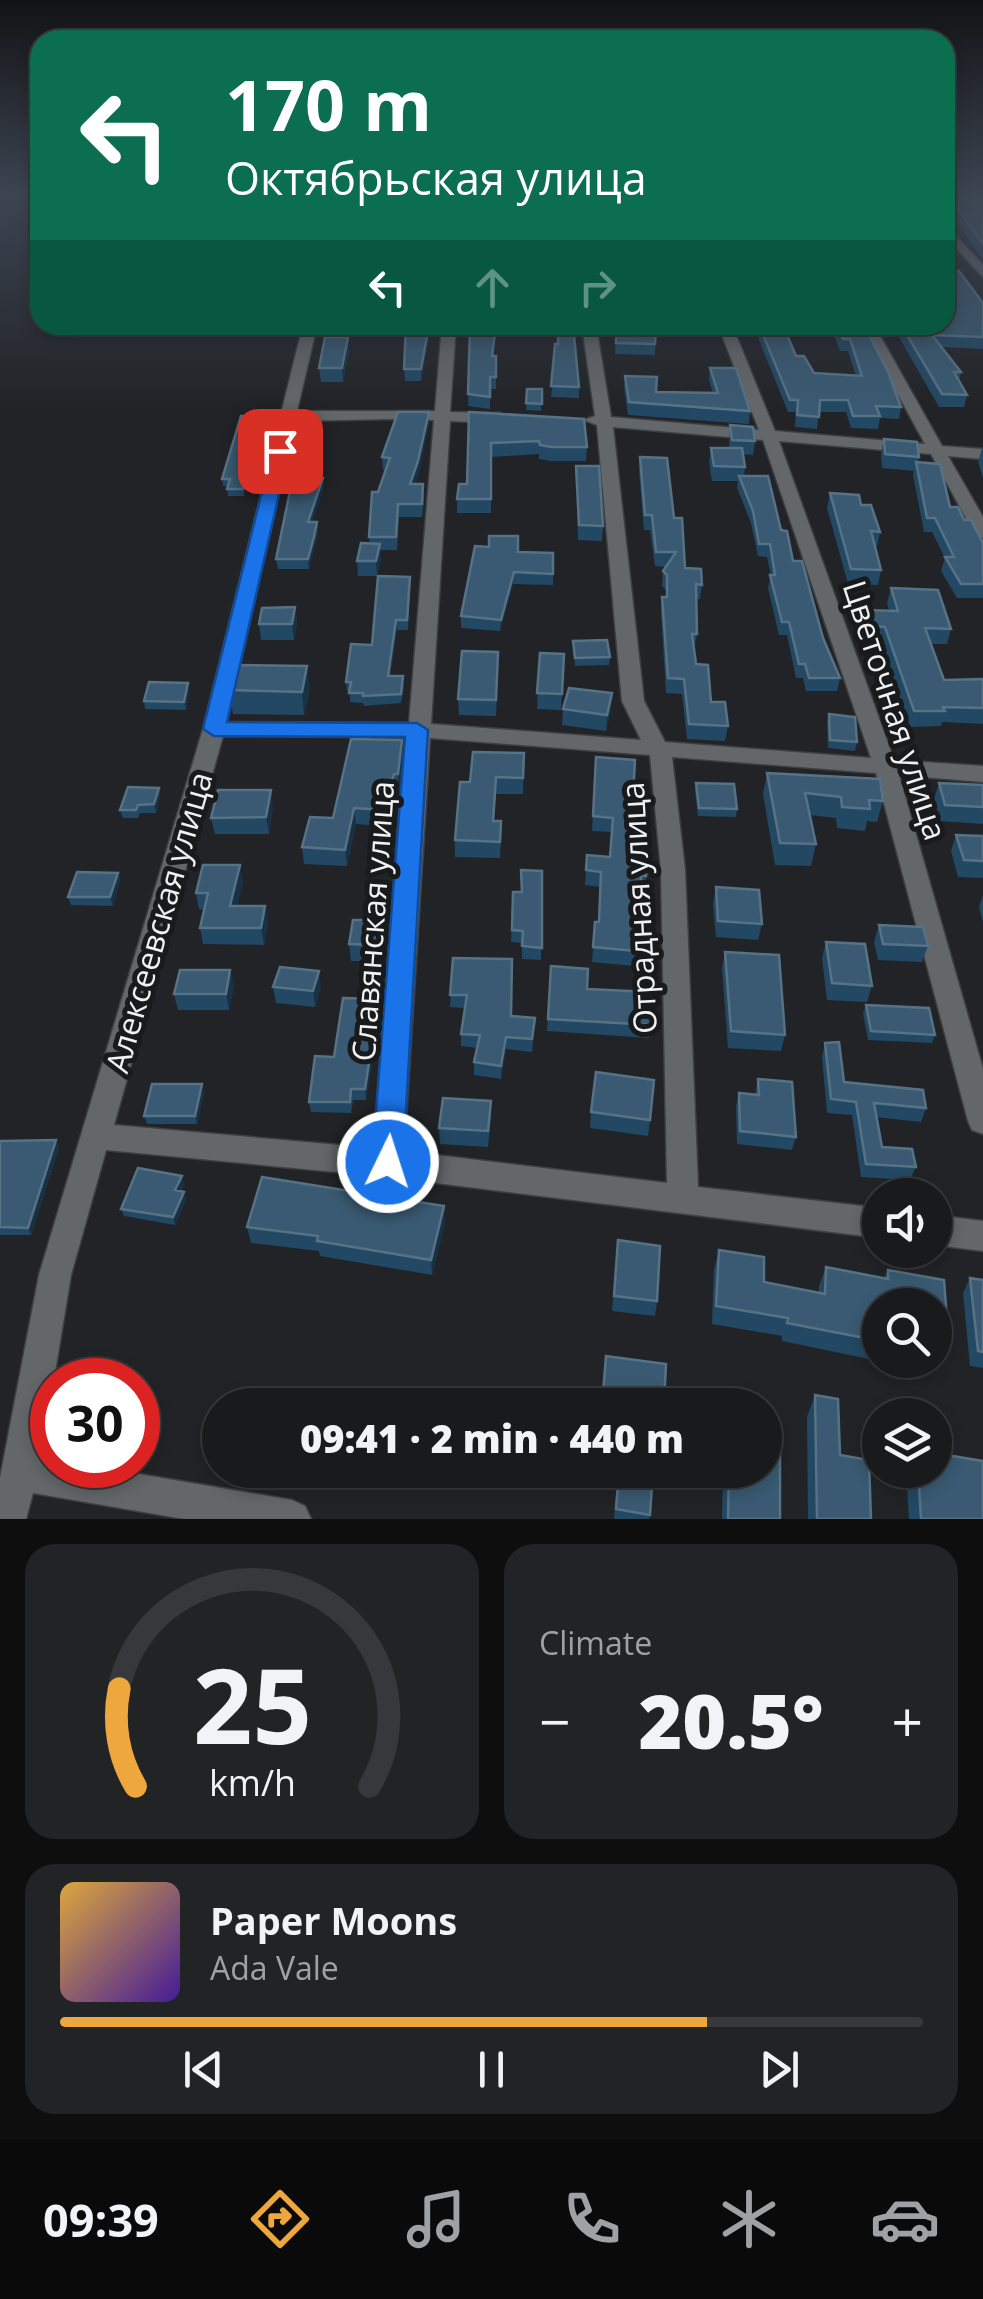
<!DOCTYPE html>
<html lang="en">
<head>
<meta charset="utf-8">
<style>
	:root { --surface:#191a1c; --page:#222325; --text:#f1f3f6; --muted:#9fa1a3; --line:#37383b; --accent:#eea73c }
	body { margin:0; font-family:"Open Sans",sans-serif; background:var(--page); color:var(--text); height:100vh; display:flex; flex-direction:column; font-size:38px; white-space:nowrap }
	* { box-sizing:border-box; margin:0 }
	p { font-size:32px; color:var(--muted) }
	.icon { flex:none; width:55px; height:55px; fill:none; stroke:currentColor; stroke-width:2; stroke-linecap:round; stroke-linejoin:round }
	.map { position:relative; height:1519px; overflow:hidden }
	.side { display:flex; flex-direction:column; gap:25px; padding:25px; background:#0e0e0f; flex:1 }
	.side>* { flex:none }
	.guide { position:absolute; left:30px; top:30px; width:925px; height:305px; border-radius:30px; box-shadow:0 5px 15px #0003,0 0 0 2px var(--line); background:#0b6e4f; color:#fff; overflow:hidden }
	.fabs { position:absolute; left:862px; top:1178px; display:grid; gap:20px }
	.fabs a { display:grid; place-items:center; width:90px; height:90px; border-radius:50%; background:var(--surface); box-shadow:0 5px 15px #0003,0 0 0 2px var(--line); font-size:50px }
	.speed { position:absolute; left:30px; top:1358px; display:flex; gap:20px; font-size:50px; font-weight:700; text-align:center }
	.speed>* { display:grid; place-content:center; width:130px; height:130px; border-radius:50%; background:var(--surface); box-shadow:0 5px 15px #0003,0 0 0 2px var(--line); line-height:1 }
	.speed .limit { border:15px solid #d22; background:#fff; color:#111 }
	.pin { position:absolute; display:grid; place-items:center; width:85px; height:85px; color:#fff; margin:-42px; border-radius:20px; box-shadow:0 5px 15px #0006 }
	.me { position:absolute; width:110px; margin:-55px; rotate:4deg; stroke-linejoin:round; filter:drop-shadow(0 0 8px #0008) }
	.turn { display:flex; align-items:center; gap:35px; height:210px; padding:0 30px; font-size:45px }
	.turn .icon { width:130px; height:130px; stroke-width:2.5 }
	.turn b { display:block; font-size:70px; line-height:85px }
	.lanes { display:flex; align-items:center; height:95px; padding:0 30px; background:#0003; justify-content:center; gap:50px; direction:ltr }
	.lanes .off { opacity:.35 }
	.big { font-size:75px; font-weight:800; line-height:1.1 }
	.side .tile { flex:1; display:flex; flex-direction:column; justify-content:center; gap:15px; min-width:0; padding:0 35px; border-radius:30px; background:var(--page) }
	.side .dial { align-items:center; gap:0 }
	.dial svg { height:260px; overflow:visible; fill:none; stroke:var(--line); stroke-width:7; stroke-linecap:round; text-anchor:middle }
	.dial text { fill:var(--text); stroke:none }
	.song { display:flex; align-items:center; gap:30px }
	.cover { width:120px; height:120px; border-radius:15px; background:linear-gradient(135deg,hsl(40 70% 55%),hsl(260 70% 35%)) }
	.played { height:10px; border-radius:5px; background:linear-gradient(90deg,var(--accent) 75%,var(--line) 75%) }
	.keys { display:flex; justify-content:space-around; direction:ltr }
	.heat { display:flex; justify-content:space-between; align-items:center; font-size:55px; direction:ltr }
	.side .tiles { flex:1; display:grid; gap:25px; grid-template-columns:1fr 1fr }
	.tile:last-child { grid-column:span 2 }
	.trip { position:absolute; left:202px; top:1388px; width:580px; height:100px; border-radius:50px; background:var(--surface); box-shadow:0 5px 15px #0003,0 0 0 2px var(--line); font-weight:800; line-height:100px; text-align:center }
	.tabs { display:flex; height:160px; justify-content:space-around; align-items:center; background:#0a0a0b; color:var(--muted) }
	.tabs .icon { width:70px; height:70px }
	.tabs .selected { color:var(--accent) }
	.tabs b { font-size:45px; color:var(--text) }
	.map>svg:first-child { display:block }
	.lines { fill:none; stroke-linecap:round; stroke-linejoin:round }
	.minor-casing { stroke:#3d3f41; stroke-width:3 }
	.minor { fill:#64676a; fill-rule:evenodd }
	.wall { fill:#234863 }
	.shaded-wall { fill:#193144 }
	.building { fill:#395a72; stroke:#567286; stroke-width:2.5 }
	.route { fill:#1a73e8; stroke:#114b97; stroke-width:2.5 }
	.labels { text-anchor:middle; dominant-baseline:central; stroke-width:10; stroke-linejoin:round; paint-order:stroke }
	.street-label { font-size:32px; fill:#f0f1f3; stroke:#181a1c }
</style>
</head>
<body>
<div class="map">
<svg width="983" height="1519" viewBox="0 0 983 1519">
	<rect width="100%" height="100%" fill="#212326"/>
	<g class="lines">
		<defs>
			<path id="minor" d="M945 225 983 265V277L945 236Z
				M303 325H317L297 411H435L442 325H456L450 412 500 413 508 418 500 423 450 421 431 724 641 740 622 701 597 425 584 420 595 416 582 325H596L611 417 759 430 718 325H732L775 431 925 444 860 325H874L942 446 983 449V459L948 456 983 517V538L974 533 931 454 779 441 894 760 983 766V782L899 775 983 1069V1134L972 1130 968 1121 876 773 672 757 685 870 698 1187 880 1208V1238L388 1177 106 1150 71 1275 41 1457 52 1459V1465H86L292 1500 305 1506 311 1519H184L33 1493 26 1519H0V1478L39 1275 203 729ZM390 419 434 420 409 723 227 722 295 421ZM613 427 763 440 871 758 665 742 644 701ZM223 736 408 737 374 1148 114 1125ZM430 738 650 755 661 870 667 1183 404 1151Z
				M935 1215 983 1221V1251L935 1245Z"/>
		</defs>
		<use href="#minor" class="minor-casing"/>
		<use href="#minor" class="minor"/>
	</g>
	<path class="wall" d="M945 194H983V259L945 206Z
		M983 303V349L942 347 961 372 959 381 967 395 964 407H939L892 325H945Z
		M431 325 421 381H405L404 369Z
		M470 325H497L493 356H496V389H490V409L468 406Z
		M557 325H573L579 387V398L551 397 558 344Z
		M609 325H656L655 355 615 354 616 333H610Z
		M753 325H783L796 356 814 373 856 376 848 351H840L830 325H864L901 407 899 419 880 418 878 429 851 428 846 412H819L817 429 795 427 796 412H788Z
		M348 337 349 350 343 382H321L319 368Z
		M710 368 750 411 749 424 628 415 624 388 625 376 656 392 713 393 709 380Z
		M527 389H542L541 411 526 410Z
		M469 412 587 447 586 461H551L539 459V454L491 457V513H457V499L467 484Z
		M264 416 265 423 244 496H228L227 486H223L222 479Z
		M429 424 415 484 424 497 422 517H399L397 550H380L381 559 377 576H358L357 561 370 543 369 537 378 492 386 470H383L382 457Z
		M730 425 755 441 753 455 743 454 745 467 744 476 781 530 840 678 837 691H806L803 678H796L787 635H779L768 588 771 575 767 557 758 556 751 523 737 488 738 481H712L709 462 711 448H729Z
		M884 439 919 457 918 462 950 507 964 520 983 543V598H957L941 571 945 558 932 532H924L913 475 914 471 882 468 881 453Z
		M982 448H983V478L978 462Z
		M640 457 674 518 685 568 702 585 700 599H696L697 634 694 649 696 664 711 702 728 726 725 741 687 739 682 694 666 693 661 612 662 597H666V590L662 586 663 571 666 567 655 566 650 530H644L639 471Z
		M576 466 603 526 602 541 578 540Z
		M324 488 312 522H317L318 532 309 569H278L276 559Z
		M830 493 861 505 880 532 877 546H875L881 570 878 585 848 584 827 508Z
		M518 552 553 553V585L513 584 500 631 461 628V616Z
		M410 587 408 630H397L390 676 404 686 401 703 364 706 363 703 350 702V692L347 691 346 682Z
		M891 588 951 629 947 644H930L944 680 983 679V724L942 722 941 726 910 727 881 642H866L861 625 865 610H889L887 603Z
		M295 607 297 623 294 640H261L259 624Z
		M573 641 610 657 609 665 575 666Z
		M540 653 564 654 561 710 537 709Z
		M498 668 496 716 459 715 458 699Z
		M310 689 304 715 233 714 229 690Z
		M189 691 186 710 145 709 144 701Z
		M612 693 611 709 606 731 562 725 563 709Z
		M829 714 857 742 855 751 828 748 827 722Z
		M524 753 523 794H496L494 821 501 837 500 858 455 857V840L470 782Z
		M403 756 399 790H395L385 826 356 824 347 866 304 864 302 847Z
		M596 757 633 795 638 846 646 876 645 891 641 890V926L646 952 644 967 592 962 595 922H599L600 887 585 885 587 855 609 857 611 832 592 831Z
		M767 773 883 801 877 822 867 821 865 831 837 828 836 818 810 815 816 844 811 866 775 865 763 794Z
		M696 783 737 809 736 817 698 816 695 791Z
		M939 783 983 785V824L940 821 934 799Z
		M159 788 160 796 156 813H140L138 818H123L120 810Z
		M273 806 269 834H215L211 818Z
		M956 835 983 836V878L958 877 951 851Z
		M240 865 243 882 237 906H265L268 923 264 945 203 944 200 928 204 910 199 909 196 893Z
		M542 871 541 960 522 959V943L511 942 513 892H521Z
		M118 873 120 881 113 906 71 905 68 897Z
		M716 887 762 924 758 940 716 937 713 904Z
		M983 895V922L979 907Z
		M380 920 382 937 379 961H351L349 944Z
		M879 925 928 946 922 962 878 960 874 942Z
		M826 942 872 986 867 1002 827 1000 822 958Z
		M725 952 785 1035 781 1051 728 1048 722 968Z
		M453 958 511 1016 534 1031 532 1052 506 1049 501 1079 474 1075V1062L477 1048 461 1046V1034L465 1008 450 1007Z
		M551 966 587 989 651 1025 649 1038 547 1031Z
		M230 970 234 986 229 1010H178L174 994Z
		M273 987H321L315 1007 276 1003Z
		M866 1005 935 1035 932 1043 868 1040 863 1013Z
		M380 1010 366 1100H353L351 1113 311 1112 309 1102 334 1057Z
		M825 1043 844 1082 926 1108 921 1122 876 1117 882 1147 916 1167 910 1180 861 1177 852 1115 827 1113 822 1057Z
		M758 1079 796 1137 792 1150 737 1144 736 1106 739 1093 755 1094Z
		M204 1092 197 1124H147L144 1116Z
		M591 1112 650 1120 648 1136 590 1128Z
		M491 1117 488 1147 440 1144 439 1128Z
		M56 1140 59 1148 31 1235H0V1141Z
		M184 1184 181 1191 186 1200 175 1225 124 1216 121 1209Z
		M445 1222 432 1275 320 1256 319 1251 251 1243 247 1227Z
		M618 1240 657 1301 655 1316 612 1311Z
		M719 1250 764 1257V1282L819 1293V1286L826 1267 884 1278 888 1270 944 1280 949 1345 939 1363 925 1360H935V1305H880V1352L877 1351 874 1360 782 1341V1336L712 1324 714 1269Z
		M970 1278 983 1280V1368L970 1366 963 1293Z
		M815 1395 840 1455 871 1519H808L807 1417Z
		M618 1470H653L649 1519H614Z
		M723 1470H765L780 1519H722Z
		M906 1470H935L983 1519H909Z"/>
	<path class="shaded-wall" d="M429 325H431L421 381V369Z
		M348 337 349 350 343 382 342 368Z
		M429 412V424L419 474 411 497 410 484Z
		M264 416 265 423 244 496 243 489Z
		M323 478 324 488 309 531 308 522Z
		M317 522 318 532 309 569 308 559Z
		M380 544 381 559 377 576 376 561Z
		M514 572 513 584 500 631 501 620Z
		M295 607 297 623 294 640 292 624Z
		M396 620 397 630 388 685V676Z
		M307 666 310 689 304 715 302 692Z
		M188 683 189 691 186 710 184 702Z
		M612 693 611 709 606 731 607 715Z
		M402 740 403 756 399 790 398 774Z
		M394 774 395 790 385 826 384 810Z
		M159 788 160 796 156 813 154 804Z
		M271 790 273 806 269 834 266 817Z
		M354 808 356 824 347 866 345 850Z
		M240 865 243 882 233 923 230 906Z
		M118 873 120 881 113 906 110 897Z
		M265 906 268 923 264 945 261 928Z
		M380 920 382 937 379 961 378 945Z
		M230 970 234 986 229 1010 226 994Z
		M319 971 321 987 315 1007 313 991Z
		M379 999 380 1010 366 1100 365 1089Z
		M506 1037V1049L501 1079V1066Z
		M202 1084 204 1092 197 1124 195 1116Z
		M56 1140 59 1148 31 1235 28 1228Z
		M182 1176 184 1184 177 1198 175 1190Z
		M184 1192 186 1200 175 1225 173 1217Z
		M444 1206 445 1222 432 1275 431 1260Z"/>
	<path class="building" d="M946 194H983L979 195 983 200V244Z
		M945 270 959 271 983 303V337L932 335 961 372H954L967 395 942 394 901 325H945Z
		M406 325H429L421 369H404Z
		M470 325H496L492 356H496V377H490V397L468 394Z
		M558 325H573L579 387 551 386 555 344H558Z
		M617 325H656L655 344 616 343Z
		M759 325H783L796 356H804L814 373 862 376 850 339H843L837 325H864L888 372 901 407 876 406 880 416H853L848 400H820L819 417 797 415 798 400H790Z
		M325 337H348L342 368H319Z
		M710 368H736L750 411 629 402 625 376 657 377 656 392 718 393Z
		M527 389H542V404L526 403Z
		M398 412H429L418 461 410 484H423L422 504H398L396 537H369L372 492H378L390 458 382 457Z
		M469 412 584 419 587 447H551L540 445 539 441 491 443V499H457L459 484H467Z
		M241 416H264L243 489H227L230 479H222Z
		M730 425 753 427 755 441 732 440Z
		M884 439 917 442 919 457 885 454Z
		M711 448H742L745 467 714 466Z
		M640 457 667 458 674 518H682L685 568 701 569 702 585 696 584 697 634H692L696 664 708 665 711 702H725L728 726 689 724 684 679 668 678 662 597H667V575L663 571 676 552H656L652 515H645Z
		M916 462 940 464 950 507H958L964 520H971L983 543V584H961L945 557H954L935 518H927Z
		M576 466H599L603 526 579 525Z
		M739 476H768L781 530 787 531 793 561H802L823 638 840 678H809L805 664H799L789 622H782L770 575H775L770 544H759L753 511Z
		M296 477 323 478 308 522H317L314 537 308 559H276L289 496Z
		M830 493 859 495 861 505H871L880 532 871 531 881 570 851 569Z
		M489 536H518V552L553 553V574L514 572 501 620 461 616 475 546 489 547Z
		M361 543 380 544 376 561H357Z
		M378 576 410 577 407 620H396L388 676H403L401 694 363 696V693H349L351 682H346L351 644 372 645Z
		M891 588 938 590 951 629 925 628 944 680 983 679V708L943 707 945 711H914L885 627 869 626 865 610 898 611Z
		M295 607 292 624H259L262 608Z
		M607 640 610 657 575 658 573 641Z
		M462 651 498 652 496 700 458 699Z
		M540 653 564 654 562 694 537 693Z
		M235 665 307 666 302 692 229 690Z
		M149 682 188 683 184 702 144 701Z
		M569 688 612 693 607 715 563 709Z
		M829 714 855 717 857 742 830 740Z
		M351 739 402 740 398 774H394L384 810 354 808 345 850 302 847 310 817 333 818Z
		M473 752 524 753 523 778 496 777 493 821H501L500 842 455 840 460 782H470Z
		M596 757 635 760 633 795 638 796V846L648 847 646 876 641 875V926H647L646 952 593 947 595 922H599L601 872 586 870 587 855 610 857 613 818 593 816Z
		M767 773 880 779 883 801 869 800 870 809 842 807 841 797 805 793 816 844 780 843Z
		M696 783 734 784 737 809 699 808Z
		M939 783 983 785V807L945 805Z
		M128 787 159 788 154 804 138 805 136 810H120Z
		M218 790H271L266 817 211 818Z
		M956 835 983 836V861L964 860Z
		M203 865H240L230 906H265L261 928H200L208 893H196Z
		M521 870 542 871V948L522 946 523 931 512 930 513 892H522Z
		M77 872 118 873 110 897H68Z
		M716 887 759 890 762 924 718 921Z
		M353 920H380L378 945 349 944Z
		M879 925 923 927 928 946 883 944Z
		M826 942 865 944 872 986 832 983Z
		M725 952 779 955 785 1035 731 1031Z
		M453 958 512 959 511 1016 535 1018 532 1039 506 1037 501 1066 474 1062 480 1035 461 1034 467 995H450Z
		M551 966 588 969 587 989 650 992 651 1025 548 1019Z
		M280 967 319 971 313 991 273 987Z
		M180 970H230L226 994H174Z
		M343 998 379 999 365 1089H351L350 1102H309L315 1056 334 1057Z
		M866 1005 929 1008 935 1035 871 1031Z
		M839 1042 844 1082 923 1090 926 1108 874 1103 882 1147 912 1149 916 1167 866 1164 856 1102 831 1099 825 1043Z
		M596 1072 654 1080 650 1120 591 1112Z
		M758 1079 792 1082 796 1137 740 1131 739 1093 759 1095Z
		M152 1084H202L195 1116H144Z
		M443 1098 491 1101 488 1131 439 1128Z
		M56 1140 28 1228 0 1227V1141Z
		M138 1168 182 1176 175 1190 184 1192 173 1217 121 1209Z
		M262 1177 444 1206 431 1260 317 1241 318 1236 247 1227Z
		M618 1240 660 1246 657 1301 614 1296Z
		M719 1250 764 1257V1282L825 1294 826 1267 888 1279V1270L944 1280 949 1345 935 1342V1305H880V1341L787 1323 788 1318 716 1306Z
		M970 1278 983 1280V1352L978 1351Z
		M606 1356 666 1364 664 1405H602Z
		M815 1395 838 1399 840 1455 869 1460 871 1519H817Z
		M765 1422 780 1424V1519H728L729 1470H765Z
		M935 1453 983 1461V1519H921L918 1470H935Z
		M619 1470H653L650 1515 616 1509Z"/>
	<linearGradient id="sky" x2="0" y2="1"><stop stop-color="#121315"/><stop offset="0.48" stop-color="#3d4552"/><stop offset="1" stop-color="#3d4552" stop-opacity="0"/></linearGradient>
	<rect width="983" height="407" fill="url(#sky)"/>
	<path class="route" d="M280 446 289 451 227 722 417 723 428 730 403 1162 399 1172 388 1176 377 1172 372 1162 405 737 214 736 203 729 272 451Z"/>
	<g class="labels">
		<g class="street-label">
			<text transform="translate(896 710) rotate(72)">Цветочная улица</text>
			<text transform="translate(638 908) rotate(-93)">Отрадная улица</text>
			<text transform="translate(372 921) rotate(-86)">Славянская улица</text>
			<text transform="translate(158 922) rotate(-74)">Алексеевская улица</text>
		</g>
	</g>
</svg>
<div class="fabs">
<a><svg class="icon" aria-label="sound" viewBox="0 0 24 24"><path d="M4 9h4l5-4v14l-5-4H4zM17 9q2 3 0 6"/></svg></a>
<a><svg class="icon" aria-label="search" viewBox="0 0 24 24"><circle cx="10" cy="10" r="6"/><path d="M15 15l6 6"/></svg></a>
<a><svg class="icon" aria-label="layers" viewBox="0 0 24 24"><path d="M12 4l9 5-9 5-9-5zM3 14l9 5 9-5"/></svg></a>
</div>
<div class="speed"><div class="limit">30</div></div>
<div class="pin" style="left:280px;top:451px;background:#d93025"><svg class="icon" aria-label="arrive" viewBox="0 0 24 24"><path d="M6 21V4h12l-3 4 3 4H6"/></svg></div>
<svg class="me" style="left:388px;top:1162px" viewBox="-20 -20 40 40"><circle r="17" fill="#1a73e8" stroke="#fff" stroke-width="3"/><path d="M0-11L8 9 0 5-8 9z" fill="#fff"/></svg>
<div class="trip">09:41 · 2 min · 440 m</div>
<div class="guide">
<div class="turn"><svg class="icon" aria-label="left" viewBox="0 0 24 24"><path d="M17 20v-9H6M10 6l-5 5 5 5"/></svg><div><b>170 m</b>Октябрьская улица</div></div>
<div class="lanes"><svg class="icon" aria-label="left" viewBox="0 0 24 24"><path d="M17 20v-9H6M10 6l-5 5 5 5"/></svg><svg class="icon off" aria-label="ahead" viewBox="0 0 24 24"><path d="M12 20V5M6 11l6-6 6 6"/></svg><svg class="icon off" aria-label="right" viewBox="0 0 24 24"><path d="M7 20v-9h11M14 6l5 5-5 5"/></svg></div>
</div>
</div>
<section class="side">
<div class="tiles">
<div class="tile dial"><svg viewBox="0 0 100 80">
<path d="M14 69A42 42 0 1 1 86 69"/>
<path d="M14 69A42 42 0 0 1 9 39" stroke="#eea73c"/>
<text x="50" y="56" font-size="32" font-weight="700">25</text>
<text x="50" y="72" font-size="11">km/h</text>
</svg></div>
<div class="tile"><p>Climate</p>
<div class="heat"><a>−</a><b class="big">20.5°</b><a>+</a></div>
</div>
<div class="tile">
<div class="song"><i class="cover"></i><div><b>Paper Moons</b><p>Ada Vale</p></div></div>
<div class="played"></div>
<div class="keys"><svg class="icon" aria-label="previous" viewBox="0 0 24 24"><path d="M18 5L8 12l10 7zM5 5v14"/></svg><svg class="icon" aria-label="pause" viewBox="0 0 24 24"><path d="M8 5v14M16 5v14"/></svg><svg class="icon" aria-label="next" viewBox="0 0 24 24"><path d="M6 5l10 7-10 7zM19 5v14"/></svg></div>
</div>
</div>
</section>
<nav class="tabs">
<b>09:39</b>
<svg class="icon selected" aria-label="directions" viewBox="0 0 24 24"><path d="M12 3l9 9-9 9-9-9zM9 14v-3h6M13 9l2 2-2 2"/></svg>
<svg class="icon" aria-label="music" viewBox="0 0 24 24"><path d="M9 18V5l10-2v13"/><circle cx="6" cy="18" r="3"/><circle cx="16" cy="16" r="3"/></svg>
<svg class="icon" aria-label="phone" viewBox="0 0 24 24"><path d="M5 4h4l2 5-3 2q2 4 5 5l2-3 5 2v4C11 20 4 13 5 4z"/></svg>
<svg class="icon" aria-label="climate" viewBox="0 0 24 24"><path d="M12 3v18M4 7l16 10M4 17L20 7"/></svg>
<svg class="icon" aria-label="car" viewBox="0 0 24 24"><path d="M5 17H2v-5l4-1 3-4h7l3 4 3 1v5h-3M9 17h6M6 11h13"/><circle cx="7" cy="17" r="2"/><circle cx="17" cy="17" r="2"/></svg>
</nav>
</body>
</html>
